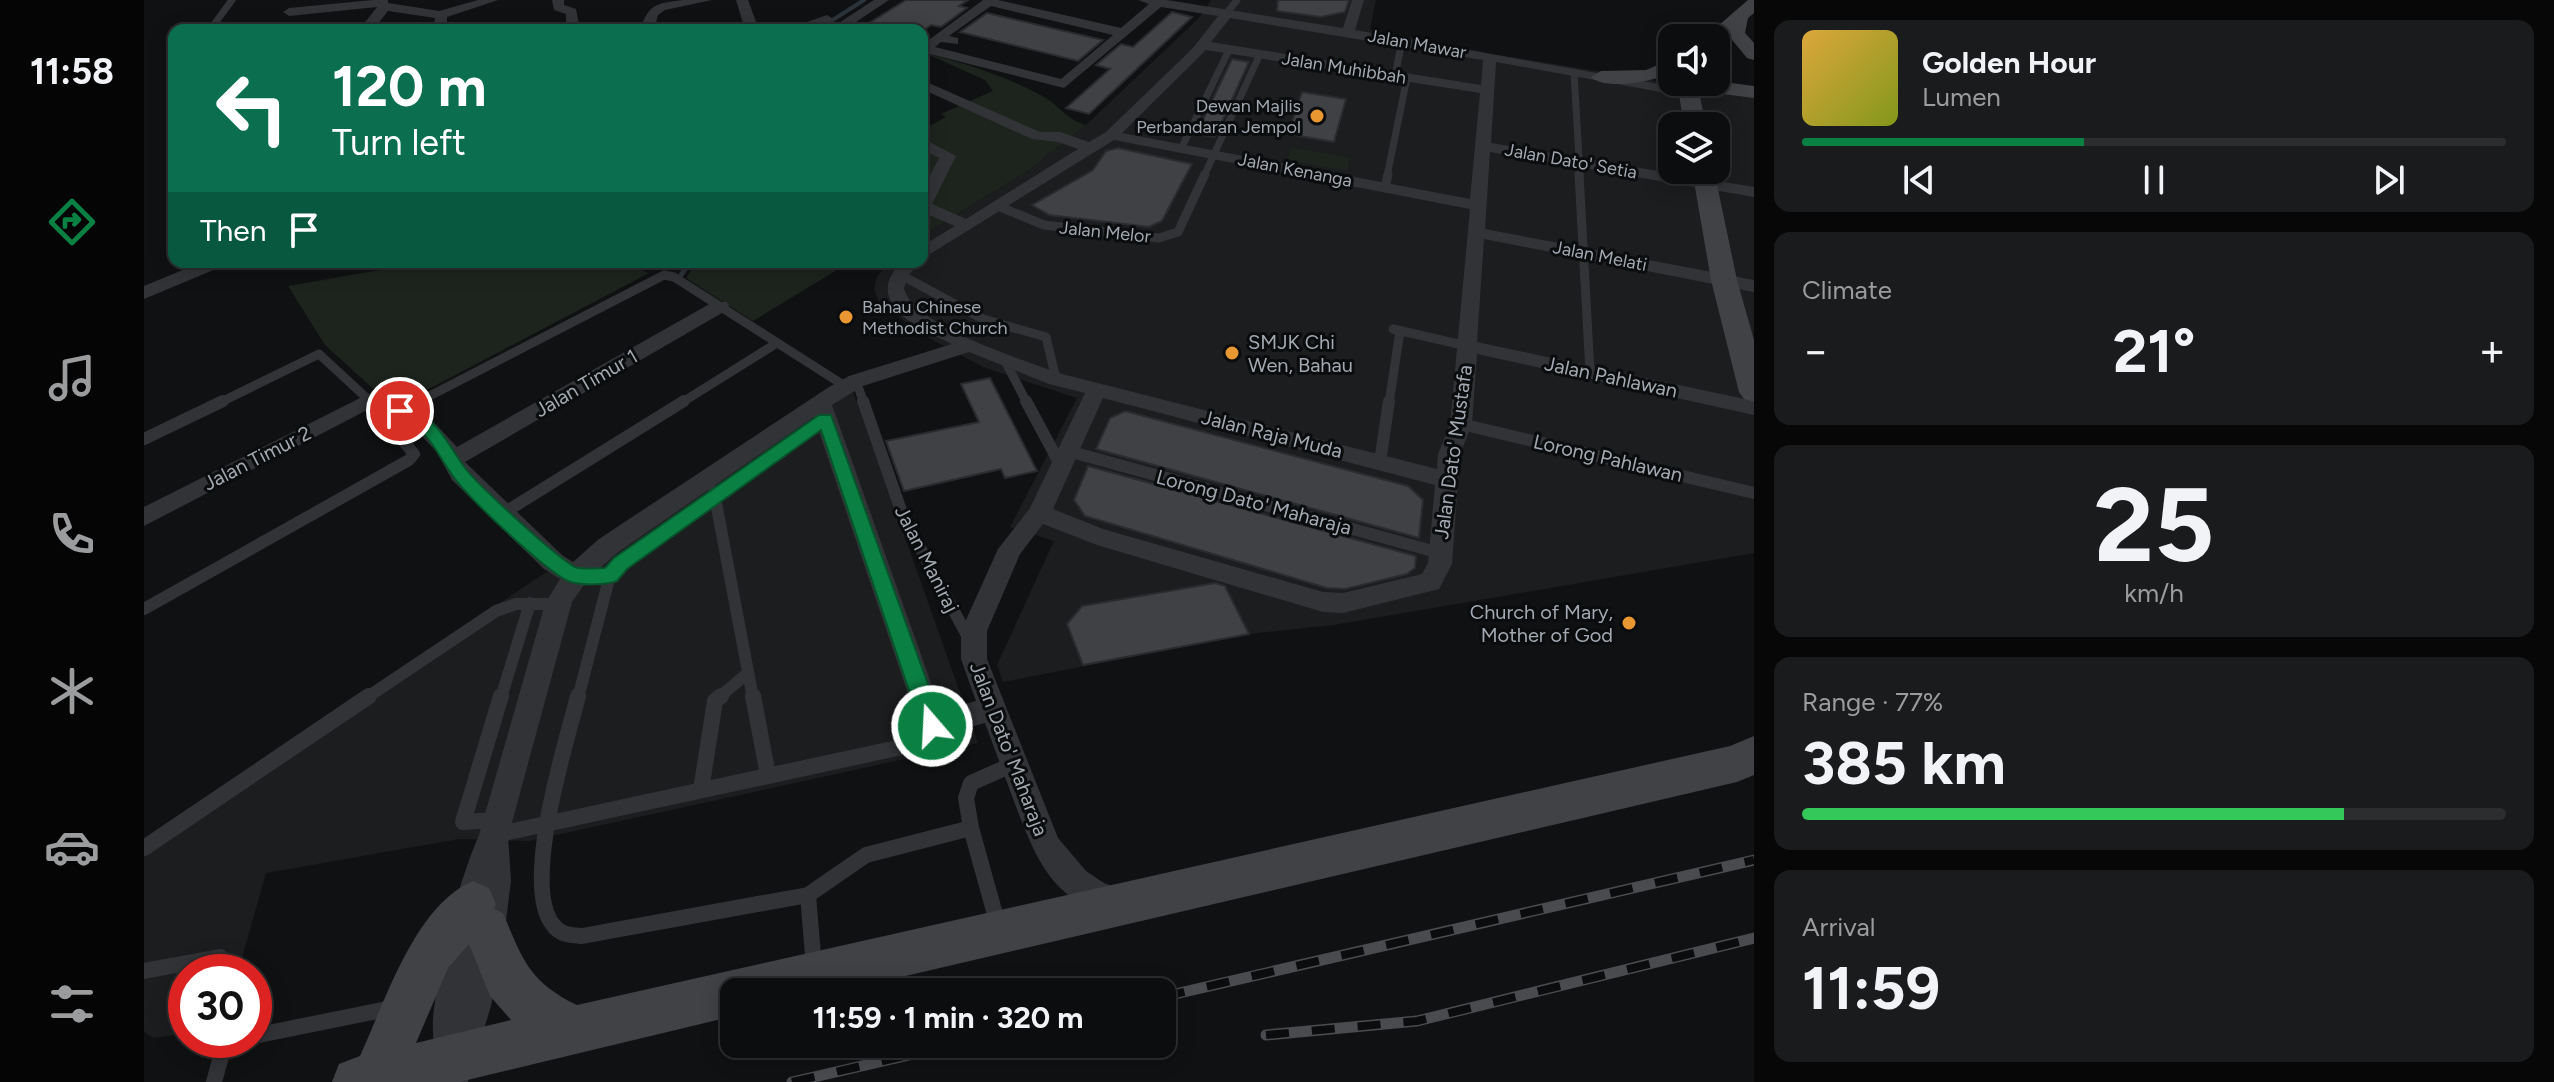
<!DOCTYPE html>
<html lang="en">
<head>
<meta charset="utf-8">
<style>
	:root { --surface:#0c0d0e; --page:#1a1b1c; --text:#f1f3f6; --muted:#9a9c9e; --line:#2c2d2e; --accent:#0b8043 }
	body { margin:0; font-family:Figtree,sans-serif; background:var(--page); color:var(--text); height:100vh; display:flex; flex-direction:column; font-size:30px; white-space:nowrap }
	* { box-sizing:border-box; margin:0 }
	p { font-size:26px; color:var(--muted) }
	.icon { flex:none; width:44px; height:44px; fill:none; stroke:currentColor; stroke-width:2; stroke-linecap:round; stroke-linejoin:round }
	.map { position:relative; flex:1; overflow:hidden }
	.drawer { display:flex; flex-direction:column; gap:20px; padding:20px; background:#070708; width:800px }
	.drawer>* { flex:none }
	.banner { position:absolute; left:24px; top:24px; width:760px; height:244px; border-radius:16px; box-shadow:0 4px 20px #0003,0 0 0 2px var(--line); background:#0b6e4f; color:#fff; overflow:hidden }
	.buttons { position:absolute; left:1514px; top:24px; display:grid; gap:16px }
	.buttons a { display:grid; place-items:center; width:72px; height:72px; border-radius:16px; background:var(--surface); box-shadow:0 4px 20px #0003,0 0 0 2px var(--line); font-size:40px }
	.speed { position:absolute; left:24px; top:954px; display:flex; gap:16px; font-size:40px; font-weight:700; text-align:center }
	.speed>* { display:grid; place-content:center; width:104px; height:104px; border-radius:50%; background:var(--surface); box-shadow:0 4px 20px #0003,0 0 0 2px var(--line); line-height:1 }
	.speed .limit { border:12px solid #d22; background:#fff; color:#111 }
	.pin { position:absolute; display:grid; place-items:center; width:68px; height:68px; color:#fff; margin:-34px; border:4px solid #fff; border-radius:50%; box-shadow:0 2px 8px #0007 }
	.me { position:absolute; width:88px; margin:-44px; rotate:341deg; stroke-linejoin:round; filter:drop-shadow(0 0 6px #0008) }
	.turn { display:flex; align-items:center; gap:28px; height:168px; padding:0 32px; font-size:36px }
	.turn .icon { width:104px; height:104px; stroke-width:2.5 }
	.turn b { display:block; font-size:56px; line-height:68px }
	.then { display:flex; align-items:center; height:76px; padding:0 32px; background:#0003; gap:16px; font-size:30px }
	.big { font-size:60px; font-weight:700; line-height:1.1 }
	.drawer .card { flex:1; display:flex; flex-direction:column; justify-content:center; gap:12px; min-width:0; padding:0 28px; border-radius:16px; background:var(--page) }
	.drawer .dial { align-items:center; gap:0 }
	.dial b { font-size:104px; line-height:1 }
	.song { display:flex; align-items:center; gap:24px }
	.cover { width:96px; height:96px; border-radius:12px; background:linear-gradient(135deg,hsl(40 70% 55%),hsl(70 70% 35%)) }
	.played { height:8px; border-radius:4px; background:linear-gradient(90deg,var(--accent) 40%,var(--line) 40%) }
	.keys { display:flex; justify-content:space-around; direction:ltr }
	.heat { display:flex; justify-content:space-between; align-items:center; font-size:44px; direction:ltr }
	.charge { height:12px; border-radius:6px; background:linear-gradient(90deg,#34c759 77%,var(--line) 0) }
	.trip { position:absolute; left:576px; top:978px; width:456px; height:80px; border-radius:16px; background:var(--surface); box-shadow:0 4px 20px #0003,0 0 0 2px var(--line); font-weight:700; line-height:80px; text-align:center }
	main { display:flex; flex:1; min-height:0 }
	.tab-bar { display:flex; flex-direction:column; width:144px; justify-content:space-around; align-items:center; background:#050506; color:var(--muted) }
	.tab-bar .icon { width:56px; height:56px }
	.tab-bar .current { color:var(--accent) }
	.tab-bar b { font-size:36px; color:var(--text) }
	.map>svg:first-child { display:block }
	.built { fill:#1c1d1f; fill-rule:evenodd }
	.green { fill:#1d241d }
	.lines { fill:none; stroke-linecap:round; stroke-linejoin:round }
	.stream-far1 { stroke:#2b343a; stroke-width:4 }
	.stream { stroke:#2b343a; stroke-width:5 }
	.building { fill:#3f4145; stroke:#2a2b2e; stroke-width:2 }
	.service-far3 { stroke:#323337; stroke-width:7 }
	.service-far2 { stroke:#323337; stroke-width:9 }
	.service-far1 { stroke:#323337; stroke-width:12 }
	.service { stroke:#323337; stroke-width:16 }
	.minor { fill:#323337; fill-rule:evenodd }
	.secondary { fill:#404246; fill-rule:evenodd }
	.rail-casing { stroke:#494b4f; stroke-width:11 }
	.rail { stroke:#0b0c0d; stroke-width:8; stroke-dasharray:23; stroke-linecap:butt }
	.route { fill:#0b8043; stroke:#07532c; stroke-width:2 }
	.poi-dot { fill:#e99731; stroke:#0b0c0d; stroke-width:3 }
	.labels { text-anchor:middle; dominant-baseline:central; stroke-width:6; stroke-linejoin:round; paint-order:stroke }
	.far-street-label { font-size:18px; fill:#a2a9b2; stroke:#0b0c0d }
	.far-poi-label { font-size:18px; fill:#a2a9b2; stroke:#0b0c0d; text-anchor:end }
	.poi-label { font-size:20px; fill:#a2a9b2; stroke:#0b0c0d; text-anchor:start }
	.street-label { font-size:20px; fill:#a2a9b2; stroke:#0b0c0d }
</style>
</head>
<body>
<main>
<nav class="tab-bar">
<b>11:58</b>
<svg class="icon current" aria-label="directions" viewBox="0 0 24 24"><path d="M12 3l9 9-9 9-9-9zM9 14v-3h6M13 9l2 2-2 2"/></svg>
<svg class="icon" aria-label="music" viewBox="0 0 24 24"><path d="M9 18V5l10-2v13"/><circle cx="6" cy="18" r="3"/><circle cx="16" cy="16" r="3"/></svg>
<svg class="icon" aria-label="phone" viewBox="0 0 24 24"><path d="M5 4h4l2 5-3 2q2 4 5 5l2-3 5 2v4C11 20 4 13 5 4z"/></svg>
<svg class="icon" aria-label="climate" viewBox="0 0 24 24"><path d="M12 3v18M4 7l16 10M4 17L20 7"/></svg>
<svg class="icon" aria-label="car" viewBox="0 0 24 24"><path d="M5 17H2v-5l4-1 3-4h7l3 4 3 1v5h-3M9 17h6M6 11h13"/><circle cx="7" cy="17" r="2"/><circle cx="17" cy="17" r="2"/></svg>
<svg class="icon" aria-label="filters" viewBox="0 0 24 24"><path d="M4 7h16M4 17h16"/><circle cx="9" cy="7" r="2"/><circle cx="15" cy="17" r="2"/></svg>
</nav>
<div class="map">
<svg width="1610" height="1082" viewBox="0 0 1610 1082">
	<rect width="100%" height="100%" fill="#101112"/>
	<path class="built" d="M1067 0H1232L1226 29 1349 54 1610 97V553L1190 625 1105 634 859 682 853 665 910 541 866 527 933 398 839 367 787 339 736 304 730 289 733 277 744 262H778V236L885 170 942 125 1056 17ZM1528 126H1572V170H1528Z
		M709 391 834 743 385 841 315 839 122 873 94 972H42V1033L10 1038 0 1032V839L401 573 455 564Z"/>
	<path class="green" d="M781 53C822 64 863 76 900 97 917 107 923 120 942 125L885 170 778 236V130L802 117 797 114 849 91 841 80Z
		M1148 147 1206 158 1203 171 1143 160Z
		M282 262H475L505 273 260 402 236 395 181 345 144 286Z
		M553 262H706L609 321 542 278Z"/>
	<g class="lines">
		<path class="stream-far1" d="M673 30 720 0"/>
		<path class="stream" d="M537 275 546 262"/>
	</g>
	<path class="building" d="M762 0H824L815 6 823 8 797 27 787 25 780 30H714Z
		M1134 0H1205L1201 12 1177 17 1133 11Z
		M1028 12 1048 17 945 114 922 108 966 69 952 65 977 44 989 47Z
		M843 13 959 40 934 61 816 32Z
		M1088 59 1105 62 1071 137 1052 134Z
		M1158 92 1202 99 1190 142 1144 134Z
		M974 148 1048 164 1018 221 1005 227 905 215 888 205 949 170 962 151Z
		M846 378 893 471 861 478 857 469 760 491 742 441 835 422 817 384Z
		M981 411 1264 486 1279 500 1275 538 952 449 966 418Z
		M944 466 1272 556 1271 568 1263 574 1201 589 1183 588 941 516 930 500Z
		M1071 583 1081 586 1105 634 939 665 923 624 938 606Z"/>
	<g class="lines">
		<path class="service-far3" d="M1082 14 1093 0
			M66 30 88 0
			M1430 72 1436 176
			M1251 76 1258 41
			M1037 149 1085 50
			M1060 176 1116 54
			M1243 176 1263 78"/>
		<path class="service-far2" d="M1435 174 1446 372
			M1241 188 1244 174
			M854 206 900 225 1015 238 1034 232 1061 174
			M755 274 839 319 902 337 912 379
			M1249 329 1323 346
			M861 361 883 403
			M712 381 720 403
			M75 403 175 354 228 403
			M272 403 520 275 530 277 701 386
			M537 403 633 343
			M1245 403 1256 331"/>
		<path class="service-far1" d="M719 401 759 516 826 641
			M882 401 917 466
			M256 411 276 401
			M1317 424 1610 493
			M0 439 79 401
			M924 451 1296 553
			M1236 462 1245 401
			M570 492 609 698
			M358 514 540 401
			M0 609 265 460 270 454 227 401
			M222 698 352 611 372 604H414
			M357 698 386 603
			M434 698 466 575 476 564 681 419
			M574 698 604 673"/>
		<path class="service" d="M434 696C422 743 376 888 410 926 417 935 427 935 438 936L664 895 722 855 827 828 822 798 827 783 870 764
			M609 696 624 775
			M557 790 571 701 577 696
			M354 820 319 822 357 696
			M827 828 854 925
			M351 835 753 748 788 726
			M0 848 225 696
			M664 895 670 967
			M0 971 76 957 72 972
			M110 1036 248 1008
			M54 1040 60 1046 92 1040
			M70 1082 81 1042"/>
		<path class="minor" d="M229 0H244V3L295 11 334 0H354L303 17V30H289L291 18 244 11 229 30H215L233 7 145 16 139 12 145 8Z
			M408 0H420V5L432 9 436 30H422V14L410 10Z
			M538 0H568L521 10 514 15 510 30H496C505 3 512 4 538 0Z
			M592 0H604L615 30H601Z
			M730 0H745L700 30H684Z
			M839 0H854L977 28 1005 4 994 0H1023L1199 28 1208 0H1220L1211 30 1549 90V96L1544 97 1352 62 1347 143 1610 187V197L1346 152 1341 229 1610 280V292L1340 239 1333 342 1610 401V415L1333 354 1328 424 1316 454 1308 564 1295 589 1199 613 1179 612 953 545 899 524 876 554 843 631V659L914 838 942 871 960 883 982 891 987 902 982 913 971 918C907 899 893 861 871 804 861 777 851 750 841 723L788 738 778 735 670 417 473 553 444 579 428 602 364 837 367 880 359 946 347 1006 324 1082H288C294 1055 286 1033 290 1009 298 951 312 889 335 835L401 604 416 579 400 569 308 480 293 452 268 426 227 408 0 526V507L226 393 284 416 313 447 569 302H583L585 306 583 310 321 462 418 555 429 562 455 539 685 387 705 376 808 344C774 328 718 304 757 262H776L764 276 760 288C768 326 883 361 918 374L1293 469 1294 454 1306 424 1326 209 970 140 778 259V246L811 226 778 212V191L795 158 778 149V138L812 156 788 204 822 219 934 149 914 142 888 139 778 89V80L896 132H916L945 142 962 132 1049 48 1074 16 1017 7 920 88 778 52V45ZM847 6 969 35 917 79 791 47 797 42 814 44V38L805 36ZM1086 18 1339 60 1337 85 1067 42ZM1062 50 1336 93 1326 199 978 133ZM825 352 905 384 941 393 886 508 854 549 817 631V659L832 701 797 711 688 405 719 386ZM959 398 1291 485 1284 563 1278 574 1199 593 1179 592 959 529 909 509Z
			M683 15 689 19 688 22 661 30H641Z
			M58 262H82L79 266 0 299V286Z"/>
		<path class="secondary" d="M1604 0H1610V13L1604 18 1601 33 1610 43V60L1603 58 1584 35 1572 43V38H1560Z
			M1528 59V73C1511 81 1461 91 1447 77L1457 71 1502 70Z
			M1572 81 1610 86V98L1555 91 1562 126H1540L1533 82Z
			M1548 170H1570L1593 280 1610 340V402L1600 399 1595 392 1567 280Z
			M1610 736V775L1593 782 693 992H590V1016L315 1082H188L195 1064 216 1056C241 1002 271 905 329 881L345 888 352 904 350 909 359 913C378 958 385 982 433 1005L1586 746ZM325 944 346 996 367 1020 272 1043 304 968Z"/>
		<defs>
			<path id="rail" d="M1018 997 1610 860
				M1122 1035 1273 1021 1610 938
				M648 1082 813 1044"/>
		</defs>
		<use href="#rail" class="rail-casing"/>
		<use href="#rail" class="rail"/>
	</g>
	<path class="route" d="M256 406C295 417 300 439 321 468 334 485 413 558 431 567 439 570 452 568 461 568L470 558 675 415H687L799 726 795 733 788 735 781 733 777 726 677 430 483 569 473 581C461 585 436 586 424 581 401 570 324 498 309 476 286 444 290 435 251 415V408Z"/>
	<g class="poi-dot">
		<circle cx="1173" cy="116" r="8"/>
		<circle cx="702" cy="317" r="8"/>
		<circle cx="1088" cy="353" r="8"/>
		<circle cx="1485" cy="623" r="8"/>
	</g>
	<g class="labels">
		<g class="far-street-label">
			<text transform="translate(1273 44) rotate(10)">Jalan Mawar</text>
			<text transform="translate(1200 68) rotate(9)">Jalan Muhibbah</text>
			<text transform="translate(1427 161) rotate(10)">Jalan Dato' Setia</text>
			<text transform="translate(1151 170) rotate(11)">Jalan Kenanga</text>
			<text transform="translate(961 232) rotate(6)">Jalan Melor</text>
			<text transform="translate(1456 256) rotate(11)">Jalan Melati</text>
		</g>
		<g class="far-poi-label">
			<text x="1157" y="106">Dewan Majlis<tspan x="1157" dy="21">Perbandaran Jempol</tspan></text>
			<text x="718" y="307" text-anchor="start">Bahau Chinese<tspan x="718" dy="21">Methodist Church</tspan></text>
		</g>
		<g class="poi-label">
			<text x="1104" y="342">SMJK Chi<tspan x="1104" dy="23">Wen, Bahau</tspan></text>
			<text x="1469" y="612" text-anchor="end">Church of Mary,<tspan x="1469" dy="23">Mother of God</tspan></text>
		</g>
		<g class="street-label">
			<text transform="translate(1467 377) rotate(12)">Jalan Pahlawan</text>
			<text transform="translate(442 383) rotate(-30)">Jalan Timur 1</text>
			<text transform="translate(1128 434) rotate(14)">Jalan Raja Muda</text>
			<text transform="translate(1309 452) rotate(-82)">Jalan Dato' Mustafa</text>
			<text transform="translate(113 458) rotate(-27)">Jalan Timur 2</text>
			<text transform="translate(1464 458) rotate(13)">Lorong Pahlawan</text>
			<text transform="translate(1110 502) rotate(15)">Lorong Dato' Maharaja</text>
			<text transform="translate(783 559) rotate(63)">Jalan Maniraj</text>
			<text transform="translate(865 749) rotate(69)">Jalan Dato' Maharaja</text>
		</g>
	</g>
</svg>
<div class="buttons">
<a><svg class="icon" aria-label="sound" viewBox="0 0 24 24"><path d="M4 9h4l5-4v14l-5-4H4zM17 9q2 3 0 6"/></svg></a>
<a><svg class="icon" aria-label="layers" viewBox="0 0 24 24"><path d="M12 4l9 5-9 5-9-5zM3 14l9 5 9-5"/></svg></a>
</div>
<div class="speed"><div class="limit">30</div></div>
<div class="pin" style="left:256px;top:411px;background:#d93025"><svg class="icon" aria-label="arrive" viewBox="0 0 24 24"><path d="M6 21V4h12l-3 4 3 4H6"/></svg></div>
<svg class="me" style="left:788px;top:726px" viewBox="-20 -20 40 40"><circle r="17" fill="#0b8043" stroke="#fff" stroke-width="3"/><path d="M0-11L8 9 0 5-8 9z" fill="#fff"/></svg>
<div class="trip">11:59 · 1 min · 320 m</div>
<div class="banner">
<div class="turn"><svg class="icon" aria-label="left" viewBox="0 0 24 24"><path d="M17 20v-9H6M10 6l-5 5 5 5"/></svg><div><b>120 m</b>Turn left</div></div>
<div class="then">Then<svg class="icon" aria-label="arrive" viewBox="0 0 24 24"><path d="M6 21V4h12l-3 4 3 4H6"/></svg></div>
</div>
</div>
<section class="drawer">
<div class="card">
<div class="song"><i class="cover"></i><div><b>Golden Hour</b><p>Lumen</p></div></div>
<div class="played"></div>
<div class="keys"><svg class="icon" aria-label="previous" viewBox="0 0 24 24"><path d="M18 5L8 12l10 7zM5 5v14"/></svg><svg class="icon" aria-label="pause" viewBox="0 0 24 24"><path d="M8 5v14M16 5v14"/></svg><svg class="icon" aria-label="next" viewBox="0 0 24 24"><path d="M6 5l10 7-10 7zM19 5v14"/></svg></div>
</div>
<div class="card"><p>Climate</p>
<div class="heat"><a>−</a><b class="big">21°</b><a>+</a></div>
</div>
<div class="card dial"><b>25</b><p>km/h</p></div>
<div class="card"><p>Range · 77%</p><b class="big">385 km</b><div class="charge"></div></div>
<div class="card"><p>Arrival</p><b class="big">11:59</b></div>
</section>
</main>
</body>
</html>
